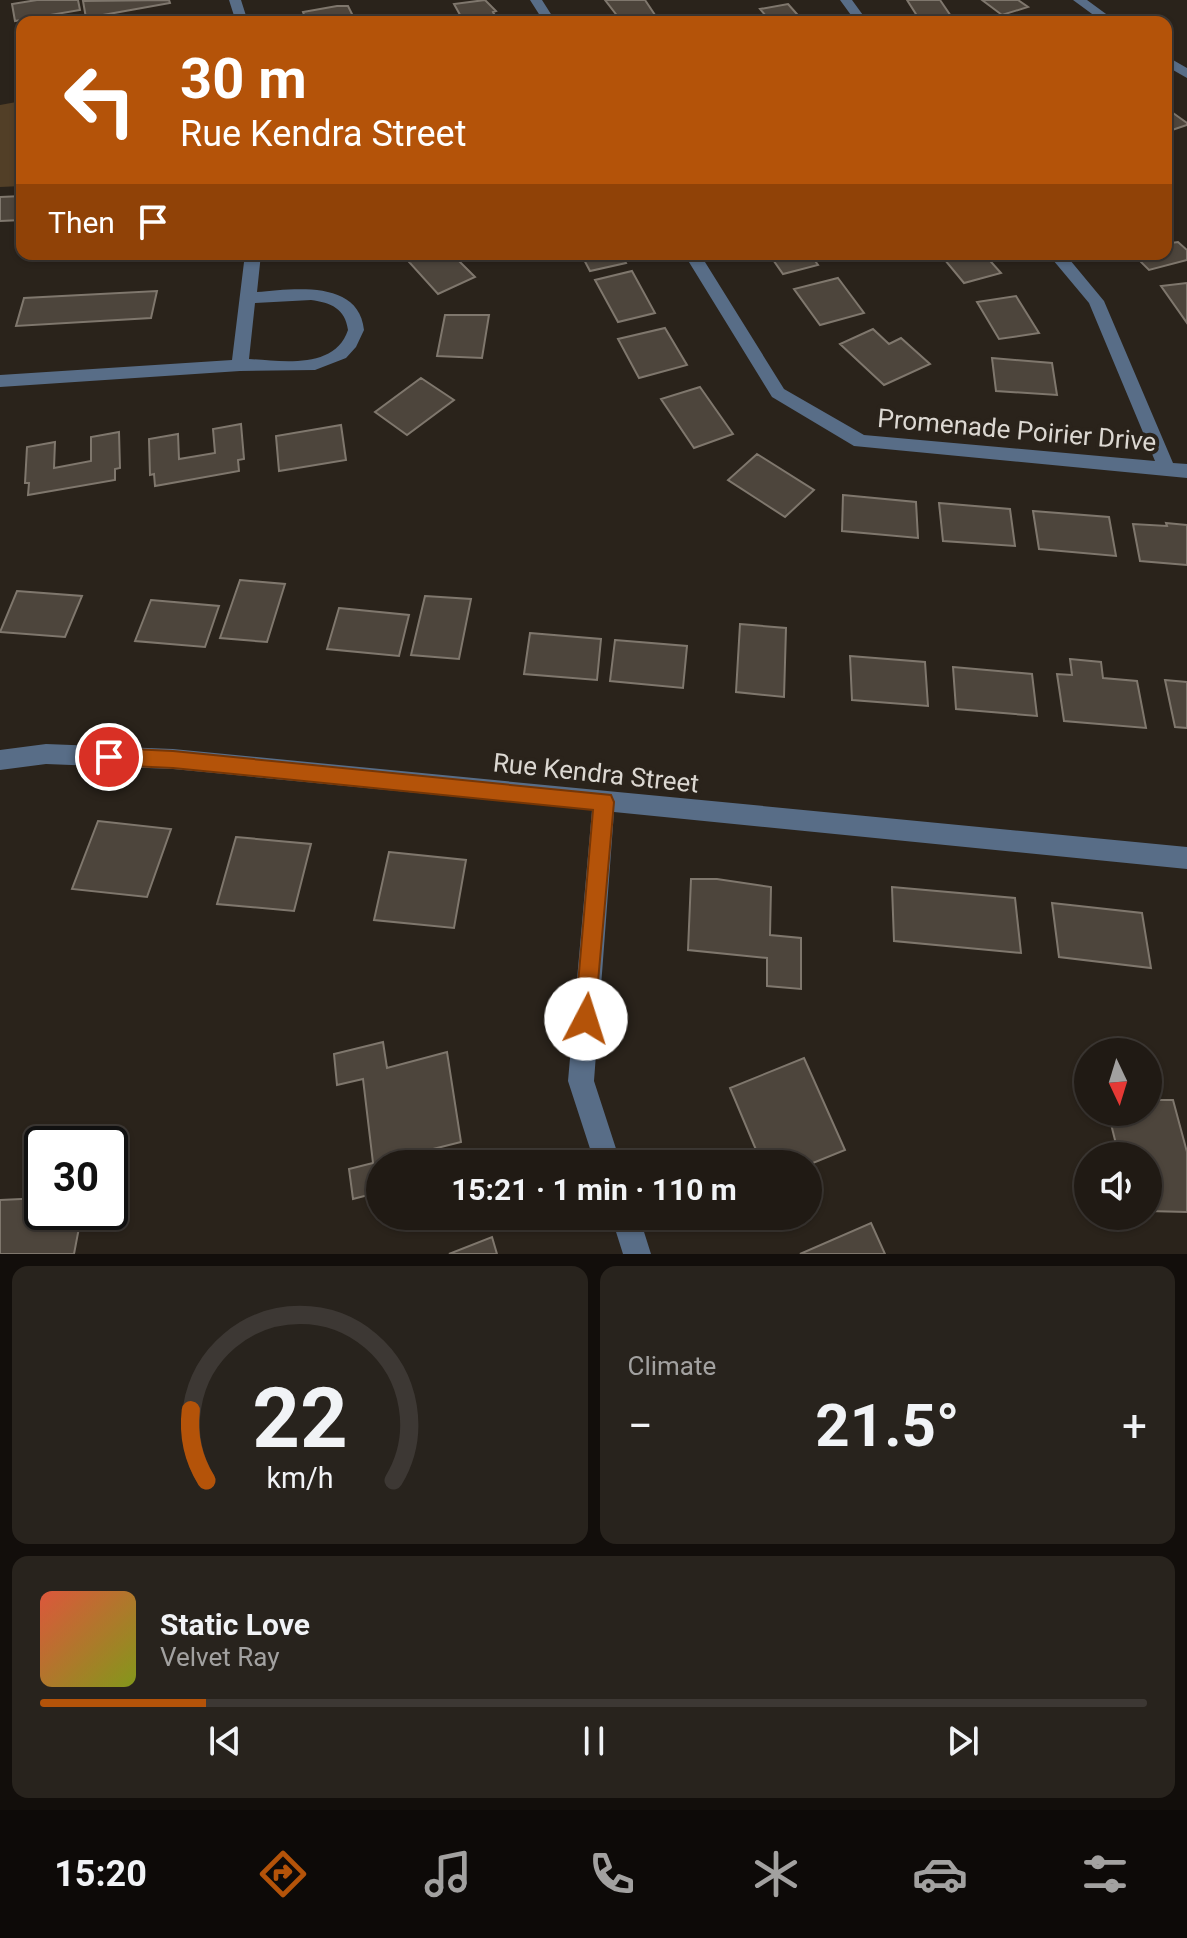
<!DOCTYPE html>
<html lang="en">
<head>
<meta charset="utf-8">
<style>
	:root { --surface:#201a14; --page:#28231d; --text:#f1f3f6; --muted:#a2a1a0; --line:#3d3834; --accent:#b45309 }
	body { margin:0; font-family:Roboto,sans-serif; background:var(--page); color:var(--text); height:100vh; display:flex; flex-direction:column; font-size:30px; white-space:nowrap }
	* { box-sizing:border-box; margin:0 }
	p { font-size:26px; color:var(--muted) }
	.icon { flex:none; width:44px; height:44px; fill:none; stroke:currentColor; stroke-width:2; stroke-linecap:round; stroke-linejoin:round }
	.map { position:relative; height:1254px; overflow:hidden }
	.drawer { display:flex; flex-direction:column; gap:12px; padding:12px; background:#120e0b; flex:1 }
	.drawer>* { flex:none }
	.banner { position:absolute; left:16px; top:16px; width:1156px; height:244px; border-radius:16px; box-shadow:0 2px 6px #0004,0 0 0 2px var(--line); background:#b45309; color:#fff; overflow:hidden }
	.needle { width:52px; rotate:176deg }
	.tools { position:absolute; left:1074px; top:1038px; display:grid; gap:16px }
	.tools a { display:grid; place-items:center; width:88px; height:88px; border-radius:50%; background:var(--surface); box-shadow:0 2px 6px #0004,0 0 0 2px var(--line); font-size:40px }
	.speed { position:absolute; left:24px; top:1126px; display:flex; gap:16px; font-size:40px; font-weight:700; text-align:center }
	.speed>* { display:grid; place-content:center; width:104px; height:104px; border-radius:50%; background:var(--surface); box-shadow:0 2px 6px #0004,0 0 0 2px var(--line); line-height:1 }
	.speed .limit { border:4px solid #111; border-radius:12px; background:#fff; color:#111 }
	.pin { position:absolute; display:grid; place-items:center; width:68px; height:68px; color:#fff; margin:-34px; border:4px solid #fff; border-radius:50%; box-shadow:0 2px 8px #0007 }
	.me { position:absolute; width:88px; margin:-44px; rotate:5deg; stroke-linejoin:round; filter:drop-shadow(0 0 6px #0008) }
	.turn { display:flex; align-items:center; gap:28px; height:168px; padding:0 32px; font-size:36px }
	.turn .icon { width:104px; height:104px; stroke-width:2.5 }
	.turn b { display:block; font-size:56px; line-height:68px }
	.then { display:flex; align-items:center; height:76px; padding:0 32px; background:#0003; gap:16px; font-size:30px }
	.big { font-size:60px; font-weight:700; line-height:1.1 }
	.drawer .widget { flex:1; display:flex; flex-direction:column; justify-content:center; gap:12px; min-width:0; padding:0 28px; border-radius:16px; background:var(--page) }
	.drawer .dial { align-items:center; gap:0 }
	.dial svg { height:208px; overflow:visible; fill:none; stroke:var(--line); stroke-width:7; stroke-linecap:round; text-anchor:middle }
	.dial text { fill:var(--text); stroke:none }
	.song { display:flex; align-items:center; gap:24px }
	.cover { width:96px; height:96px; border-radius:12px; background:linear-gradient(135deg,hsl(10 70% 55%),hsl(70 70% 35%)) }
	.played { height:8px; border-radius:4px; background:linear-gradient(90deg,var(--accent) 15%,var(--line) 15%) }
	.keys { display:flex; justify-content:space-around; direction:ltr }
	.heat { display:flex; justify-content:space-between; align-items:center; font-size:44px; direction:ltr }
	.drawer .tiles { flex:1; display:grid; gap:12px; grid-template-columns:1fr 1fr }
	.widget:last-child { grid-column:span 2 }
	.trip { position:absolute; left:366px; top:1150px; width:456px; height:80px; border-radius:40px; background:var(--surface); box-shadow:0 2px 6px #0004,0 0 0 2px var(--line); font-weight:700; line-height:80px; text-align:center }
	.menu { display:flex; height:128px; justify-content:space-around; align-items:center; background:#0d0a08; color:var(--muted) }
	.menu .icon { width:56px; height:56px }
	.menu .active { color:var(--accent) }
	.menu b { font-size:36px; color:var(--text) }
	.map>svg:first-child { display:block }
	.green { fill:#523f27 }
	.building { fill:#4d453c; stroke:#7f776d; stroke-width:2 }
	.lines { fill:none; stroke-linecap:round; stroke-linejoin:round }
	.minor { fill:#586d87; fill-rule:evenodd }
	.route { fill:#b45309; stroke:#753606; stroke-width:2 }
	.labels { text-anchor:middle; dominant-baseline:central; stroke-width:8; stroke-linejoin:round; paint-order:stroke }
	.street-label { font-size:26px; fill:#dcd8d2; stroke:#2a231b }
</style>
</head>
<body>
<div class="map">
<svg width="1187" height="1254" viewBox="0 0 1187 1254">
	<rect width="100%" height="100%" fill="#2a231b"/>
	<path class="green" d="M22 101V186L0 187V105Z"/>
	<path class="building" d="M37 0H78L80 10 15 21 12 4Z
		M169 0 170 3 86 18 83 1Z
		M485 0 496 11 493 12 498 21 464 22 454 4Z
		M605 0H645L657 18 622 22Z
		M907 0H940L955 22H921Z
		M982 0H1018L1028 7 1002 15Z
		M788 4 804 22H771L760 9Z
		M337 6H348L356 22H333L331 17 307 22 303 12Z
		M1166 108 1187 123V125L1166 132Z
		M22 196V220L0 221V197Z
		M1166 238 1171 243 1178 242 1187 250V260L1149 270 1133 254H1166Z
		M429 254H452L475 277 438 294 409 262Z
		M581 254H621L626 263 590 271Z
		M769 254H810L818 265 783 274Z
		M940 254H984L1001 273 964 283Z
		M632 271 655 313 618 322 595 280Z
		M838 278 864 313 820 325 794 289Z
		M1187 283V323L1161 286Z
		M157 291 151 318 16 326 24 298Z
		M1016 296 1039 333 999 339 977 302Z
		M445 315H489L482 358 437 356Z
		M665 328 687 365 639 378 618 339Z
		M873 329 889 344 901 338 930 364 884 385 840 344Z
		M992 358 1052 363 1057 395 996 391Z
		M421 378 454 400 407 435 375 412Z
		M700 387 733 434 694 448 661 399Z
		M241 424 244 459 238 460 239 471 155 486 154 474 150 475 149 439 178 434 179 459 215 453 213 429Z
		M341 425 346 460 279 471 276 436Z
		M119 432 120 468 115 469V480L28 495 29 483H25L27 447 55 442 54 468 91 461V437Z
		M757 454 814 490 785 517 728 480Z
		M843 495 916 502 918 538 842 531Z
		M939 503 1010 509 1015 546 943 541Z
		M1033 511 1109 517 1116 556 1039 549Z
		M1166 523 1187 525V565L1140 561 1133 524 1167 526Z
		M240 580 285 584 267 642 220 638Z
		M17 591 82 596 65 637 0 632Z
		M425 596 471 599 459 659 411 655Z
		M151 600 219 606 205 647 135 641Z
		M339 608 409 615 399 656 327 649Z
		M740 624 786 628 784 697 736 692Z
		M530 633 601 639 597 680 524 674Z
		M615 640 687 646 683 688 610 681Z
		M850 656 925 662 928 706 852 700Z
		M1070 659 1101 662 1103 678 1137 681 1146 728 1064 721 1057 674 1072 675Z
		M953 667 1032 674 1037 716 956 709Z
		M1165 680 1187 682V728L1175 727Z
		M98 821 171 829 147 897 72 889Z
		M236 837 311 844 294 911 217 904Z
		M389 852 466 860 454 928 374 920Z
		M691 879H717L771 887 770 935 801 938V989L767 986V958L688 950Z
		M892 887 1015 898 1021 953 894 941Z
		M1052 903 1142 913 1151 968 1059 957Z
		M383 1042 387 1068 447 1052 461 1142 401 1157 402 1164H380V1192L353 1199 349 1169 373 1163 363 1079 337 1085 334 1054Z
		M804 1058 845 1150 808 1165 762 1164 730 1088Z
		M1148 1100H1173L1187 1152V1212L1148 1211V1156H1119L1108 1112H1148Z
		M42 1198V1212H82L74 1254H0V1200Z
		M871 1223 885 1254H800Z
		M492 1237 497 1254H449Z"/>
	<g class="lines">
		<path class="minor" d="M229 0H241L248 22H236Z
			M530 0H542L556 22H544Z
			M840 0H852L868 22H856Z
			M1073 0H1087L1117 22H1103Z
			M1166 56 1187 68V78L1166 66Z
			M245 254H261L257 292C293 289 359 279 364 330L356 347 346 358 315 370 240 371 0 387V375L232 360ZM311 300C331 303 345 308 348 330 335 370 281 361 249 359L255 303Z
			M684 254H700L784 389 864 435 1155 461 1089 303 1048 254H1065L1104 301 1173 463 1187 464V478L854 446 772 397Z
			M46 744 173 749 1187 847V869L614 812 594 1081 621 1164H595L568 1081 592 810 173 769 46 764 0 770V750Z
			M611 1216H639L651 1254H623Z"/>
	</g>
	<path class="route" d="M109 748 173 751 611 795 614 802 594 1027 586 1030 578 1027 575 1019 593 810 173 768 109 765 99 757Z"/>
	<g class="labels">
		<g class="street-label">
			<text transform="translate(1017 430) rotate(5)">Promenade Poirier Drive</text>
			<text transform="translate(596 773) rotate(6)">Rue Kendra Street</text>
		</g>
	</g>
</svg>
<div class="tools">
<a><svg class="needle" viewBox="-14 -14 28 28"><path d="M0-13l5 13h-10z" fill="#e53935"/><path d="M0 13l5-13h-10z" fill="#a2a1a0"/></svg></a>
<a><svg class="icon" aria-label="sound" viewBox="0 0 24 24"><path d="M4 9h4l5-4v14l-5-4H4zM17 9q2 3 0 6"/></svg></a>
</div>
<div class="speed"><div class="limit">30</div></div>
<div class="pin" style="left:109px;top:757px;background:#d93025"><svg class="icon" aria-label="arrive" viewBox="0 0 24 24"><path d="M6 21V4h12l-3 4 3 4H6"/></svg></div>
<svg class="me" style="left:586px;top:1019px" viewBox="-20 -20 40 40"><circle r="19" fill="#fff"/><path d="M0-13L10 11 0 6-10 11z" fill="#b45309"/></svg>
<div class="trip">15:21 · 1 min · 110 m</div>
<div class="banner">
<div class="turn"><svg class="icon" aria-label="left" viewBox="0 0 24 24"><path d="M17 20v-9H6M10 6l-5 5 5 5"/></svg><div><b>30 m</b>Rue Kendra Street</div></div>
<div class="then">Then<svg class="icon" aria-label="arrive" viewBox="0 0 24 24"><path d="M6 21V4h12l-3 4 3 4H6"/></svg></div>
</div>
</div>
<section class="drawer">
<div class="tiles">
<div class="widget dial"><svg viewBox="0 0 100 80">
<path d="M14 69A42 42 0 1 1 86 69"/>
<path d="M14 69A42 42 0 0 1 8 42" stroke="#b45309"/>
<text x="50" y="56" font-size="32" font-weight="700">22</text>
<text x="50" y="72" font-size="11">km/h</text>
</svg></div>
<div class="widget"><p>Climate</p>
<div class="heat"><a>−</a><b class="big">21.5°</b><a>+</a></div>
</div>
<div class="widget">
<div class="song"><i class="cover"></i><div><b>Static Love</b><p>Velvet Ray</p></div></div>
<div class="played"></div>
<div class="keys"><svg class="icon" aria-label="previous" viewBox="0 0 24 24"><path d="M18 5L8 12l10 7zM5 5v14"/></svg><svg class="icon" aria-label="pause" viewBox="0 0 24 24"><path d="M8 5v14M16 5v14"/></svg><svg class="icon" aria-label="next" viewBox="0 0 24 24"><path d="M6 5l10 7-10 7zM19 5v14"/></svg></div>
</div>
</div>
</section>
<nav class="menu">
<b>15:20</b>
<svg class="icon active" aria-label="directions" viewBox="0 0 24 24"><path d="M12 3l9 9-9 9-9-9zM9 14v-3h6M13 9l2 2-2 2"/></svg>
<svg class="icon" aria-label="music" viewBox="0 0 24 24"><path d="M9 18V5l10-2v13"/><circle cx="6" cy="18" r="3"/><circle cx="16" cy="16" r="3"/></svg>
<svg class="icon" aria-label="phone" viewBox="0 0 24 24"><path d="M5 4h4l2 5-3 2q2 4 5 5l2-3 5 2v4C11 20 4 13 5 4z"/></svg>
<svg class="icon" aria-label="climate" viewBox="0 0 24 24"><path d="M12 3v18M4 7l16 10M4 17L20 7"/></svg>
<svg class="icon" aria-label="car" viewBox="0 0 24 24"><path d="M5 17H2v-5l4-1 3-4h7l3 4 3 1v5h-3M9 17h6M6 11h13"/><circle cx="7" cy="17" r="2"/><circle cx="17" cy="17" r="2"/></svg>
<svg class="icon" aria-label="filters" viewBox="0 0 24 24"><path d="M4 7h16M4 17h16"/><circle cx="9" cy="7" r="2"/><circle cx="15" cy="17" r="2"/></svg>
</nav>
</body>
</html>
